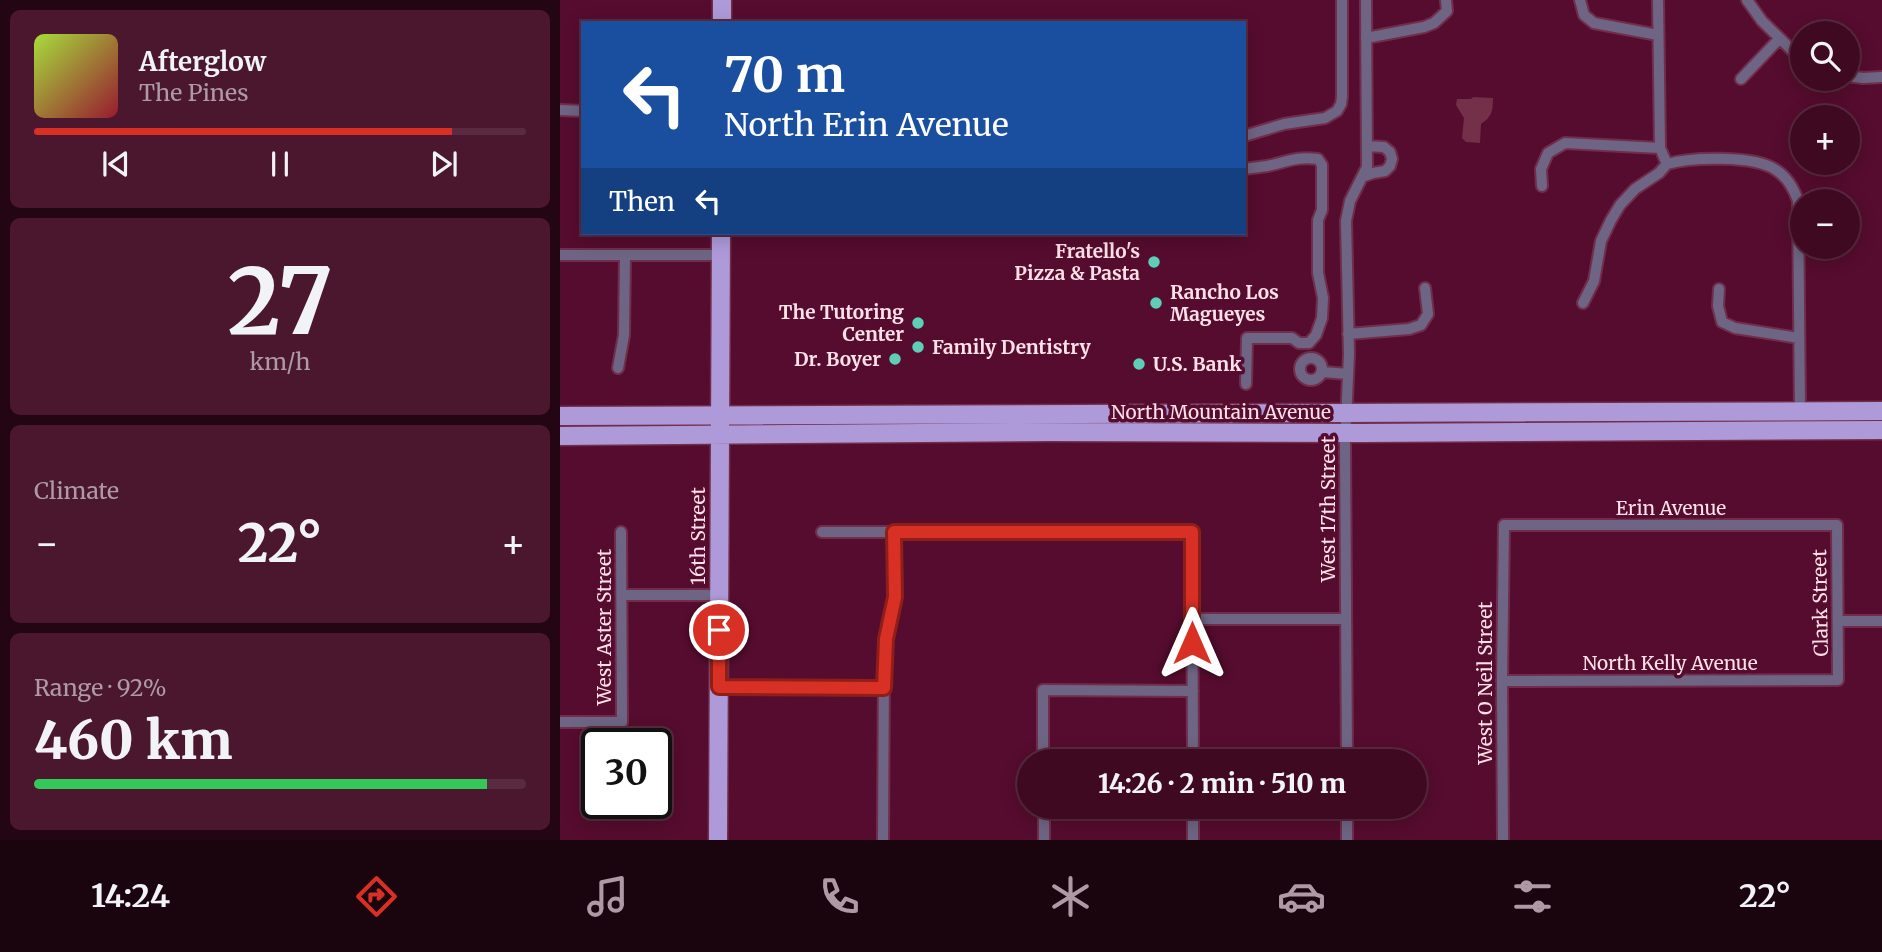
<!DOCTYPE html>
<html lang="en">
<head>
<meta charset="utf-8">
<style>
	:root { --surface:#400922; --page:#4b172f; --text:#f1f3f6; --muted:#ae9aa5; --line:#592a40; --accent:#d93025 }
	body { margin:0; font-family:Merriweather,serif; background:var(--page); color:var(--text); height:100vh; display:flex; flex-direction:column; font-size:26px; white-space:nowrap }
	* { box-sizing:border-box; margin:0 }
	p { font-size:23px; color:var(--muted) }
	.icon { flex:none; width:38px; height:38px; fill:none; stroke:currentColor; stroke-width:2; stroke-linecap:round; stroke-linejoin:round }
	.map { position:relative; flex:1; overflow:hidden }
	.drawer { display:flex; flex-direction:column; gap:10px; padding:10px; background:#230513; width:560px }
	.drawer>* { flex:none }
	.guide { position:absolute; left:21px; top:21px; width:665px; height:214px; border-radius:0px; box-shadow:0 4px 18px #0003,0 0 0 2px var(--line); background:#1a4fa0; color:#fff; overflow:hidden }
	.buttons { position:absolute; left:1230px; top:21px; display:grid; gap:14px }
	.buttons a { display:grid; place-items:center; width:70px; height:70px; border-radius:50%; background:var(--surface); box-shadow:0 4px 18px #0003,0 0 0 2px var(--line); font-size:35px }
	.speed { position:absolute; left:21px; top:728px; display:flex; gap:14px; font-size:35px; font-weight:700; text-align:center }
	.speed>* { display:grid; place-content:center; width:91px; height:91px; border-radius:50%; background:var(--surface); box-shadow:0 4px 18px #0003,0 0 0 2px var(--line); line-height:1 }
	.speed .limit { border:4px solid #111; border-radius:10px; background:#fff; color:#111 }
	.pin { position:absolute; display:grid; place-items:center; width:60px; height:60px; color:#fff; margin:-30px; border:4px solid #fff; border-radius:50%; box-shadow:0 2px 7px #0007 }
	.me { position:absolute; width:77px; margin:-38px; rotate:0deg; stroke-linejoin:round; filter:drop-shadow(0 0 5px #0008) }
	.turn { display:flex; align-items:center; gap:24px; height:147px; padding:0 28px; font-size:32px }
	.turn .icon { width:91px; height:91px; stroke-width:2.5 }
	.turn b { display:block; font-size:49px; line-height:60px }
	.then { display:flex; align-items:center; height:66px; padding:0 28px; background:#0003; gap:14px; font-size:26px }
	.big { font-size:52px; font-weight:800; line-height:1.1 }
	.drawer .card { flex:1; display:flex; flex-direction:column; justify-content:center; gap:10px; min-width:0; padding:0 24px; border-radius:10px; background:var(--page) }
	.drawer .dial { align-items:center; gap:0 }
	.dial b { font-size:91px; line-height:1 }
	.song { display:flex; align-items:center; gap:21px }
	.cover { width:84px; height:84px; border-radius:10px; background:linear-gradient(135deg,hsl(80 70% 55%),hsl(350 70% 35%)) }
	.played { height:7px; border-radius:4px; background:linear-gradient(90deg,var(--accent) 85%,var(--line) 85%) }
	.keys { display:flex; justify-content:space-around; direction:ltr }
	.heat { display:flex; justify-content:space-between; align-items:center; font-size:38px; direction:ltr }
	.charge { height:10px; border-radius:5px; background:linear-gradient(90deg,#34c759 92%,var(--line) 0) }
	.trip { position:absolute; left:457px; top:749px; width:410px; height:70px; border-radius:35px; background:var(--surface); box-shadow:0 4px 18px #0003,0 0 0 2px var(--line); font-weight:800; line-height:70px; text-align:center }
	.tabs { display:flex; height:112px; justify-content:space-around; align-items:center; background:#1a040e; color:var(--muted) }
	.tabs .icon { width:49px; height:49px }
	.tabs .selected { color:var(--accent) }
	.tabs b { font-size:32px; color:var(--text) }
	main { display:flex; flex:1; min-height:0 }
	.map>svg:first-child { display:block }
	.green { fill:#742f49 }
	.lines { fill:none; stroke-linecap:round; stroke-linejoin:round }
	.minor-casing { stroke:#712e4c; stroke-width:14 }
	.primary-casing { stroke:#712e4c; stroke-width:21 }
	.minor { stroke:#6e6584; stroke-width:10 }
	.primary { stroke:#ae9ad9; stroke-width:18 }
	.route-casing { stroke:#8d1f18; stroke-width:18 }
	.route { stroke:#d93025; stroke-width:12 }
	.poi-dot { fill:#5eceb8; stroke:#560c2e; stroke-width:2.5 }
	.labels { text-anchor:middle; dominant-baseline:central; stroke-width:7; stroke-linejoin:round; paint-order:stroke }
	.poi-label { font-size:19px; font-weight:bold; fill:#fee1e9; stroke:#560c2e; text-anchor:end }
	.street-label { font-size:19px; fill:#fee1e9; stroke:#560c2e }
</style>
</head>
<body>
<main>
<section class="drawer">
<div class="card">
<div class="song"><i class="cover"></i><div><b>Afterglow</b><p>The Pines</p></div></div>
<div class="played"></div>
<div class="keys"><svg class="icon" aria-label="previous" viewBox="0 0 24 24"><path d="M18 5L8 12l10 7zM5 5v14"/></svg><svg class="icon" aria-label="pause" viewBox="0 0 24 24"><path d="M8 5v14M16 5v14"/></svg><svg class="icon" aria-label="next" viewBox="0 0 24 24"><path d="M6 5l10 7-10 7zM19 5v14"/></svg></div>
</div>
<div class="card dial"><b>27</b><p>km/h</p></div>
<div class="card"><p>Climate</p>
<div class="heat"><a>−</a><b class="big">22°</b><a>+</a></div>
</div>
<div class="card"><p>Range · 92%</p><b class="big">460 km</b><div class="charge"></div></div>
</section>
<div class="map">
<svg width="1322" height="840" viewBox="0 0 1322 840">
	<rect width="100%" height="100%" fill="#560c2e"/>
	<path class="green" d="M913 97 933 98C933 110 932 117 921 124L920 143 906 142 902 138 904 118 896 105 897 99H911Z"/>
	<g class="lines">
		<defs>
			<path id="minor" d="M1020 0 1024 15 1034 23 1098 35
				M1098 0 1100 148 1107 164C1131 157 1195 155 1216 170 1227 177 1234 189 1238 201L1240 411
				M1187 0 1202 21 1242 60
				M806 38 864 27 874 23 887 11 886 0
				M1288 76 1303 78 1322 77
				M1181 79 1219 39
				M0 110 23 111
				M684 136 724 124 765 118 777 111 781 104 782 97V0
				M684 169C692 168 700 167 707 166 728 162 735 156 758 159L762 165V210L758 220V273L763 298 762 318 756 335 749 343
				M802 177 813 173 825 171 830 166 832 159 830 152 824 147 807 146
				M982 186 981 169 988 153 1005 143 1100 148
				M0 255H161
				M1159 289 1158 306 1162 322 1175 328 1239 338
				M1023 303 1034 281 1041 241 1051 220 1060 205 1075 189 1099 173 1107 164
				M788 334 849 329 861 325 868 314 865 288
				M740 369a11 11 0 1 1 22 0a11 11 0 1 1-22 0Z
				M58 368 64 335 65 256
				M763 372 788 374
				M686 384 687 338H732L739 343H749
				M262 532H632L633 761
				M62 595H159
				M632 619H785
				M1278 621H1322
				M942 681 1278 680 1277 525H944L942 681 943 840
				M159 687 324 688
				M0 722H62L61 532
				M483 761V690L633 691
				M787 761 785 444 789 354 786 221 790 201 807 167 806 0
				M484 807V840
				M633 807V840
				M787 807V840
				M323 840 324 660 326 639 335 597 334 532"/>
			<path id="primary" d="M162 23V0
				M0 416 1322 411
				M0 436 490 432 801 433 1322 430
				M158 840 161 233"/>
		</defs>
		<use href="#minor" class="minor-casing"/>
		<use href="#primary" class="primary-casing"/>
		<use href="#minor" class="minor"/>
		<use href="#primary" class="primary"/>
	</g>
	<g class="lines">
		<defs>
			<path id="route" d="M159 630V687L324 688 326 639 335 597 334 532H632V643"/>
		</defs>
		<use href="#route" class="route-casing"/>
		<use href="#route" class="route"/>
	</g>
	<g class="poi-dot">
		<circle cx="594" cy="262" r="7"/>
		<circle cx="596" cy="303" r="7"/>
		<circle cx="358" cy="323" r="7"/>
		<circle cx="358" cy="347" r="7"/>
		<circle cx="335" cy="359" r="7"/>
		<circle cx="579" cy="364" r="7"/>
	</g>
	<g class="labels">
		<g class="poi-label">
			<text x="580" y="251">Fratello's<tspan x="580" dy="22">Pizza &amp; Pasta</tspan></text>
			<text x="610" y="292" text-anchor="start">Rancho Los<tspan x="610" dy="22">Magueyes</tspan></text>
			<text x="344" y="312">The Tutoring<tspan x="344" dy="22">Center</tspan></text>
			<text x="372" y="347" text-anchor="start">Family Dentistry</text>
			<text x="321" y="359">Dr. Boyer</text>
			<text x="593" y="364" text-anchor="start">U.S. Bank</text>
		</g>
		<g class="street-label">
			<text x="661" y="412">North Mountain Avenue</text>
			<text x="1111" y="508">Erin Avenue</text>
			<text transform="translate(768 509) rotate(-90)">West 17th Street</text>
			<text transform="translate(138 536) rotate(-90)">16th Street</text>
			<text transform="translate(1260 603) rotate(-91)">Clark Street</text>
			<text transform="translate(44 627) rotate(-90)">West Aster Street</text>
			<text x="1110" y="663">North Kelly Avenue</text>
			<text transform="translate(925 683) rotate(-90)">West O Neil Street</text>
		</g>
	</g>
</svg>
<div class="buttons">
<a><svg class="icon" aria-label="search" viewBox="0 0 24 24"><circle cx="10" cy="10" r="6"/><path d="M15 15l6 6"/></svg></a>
<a>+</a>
<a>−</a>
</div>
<div class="speed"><div class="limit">30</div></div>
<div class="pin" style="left:159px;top:630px;background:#d93025"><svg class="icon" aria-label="arrive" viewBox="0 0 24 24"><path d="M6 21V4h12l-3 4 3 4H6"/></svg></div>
<svg class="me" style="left:632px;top:643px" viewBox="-20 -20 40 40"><path d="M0-17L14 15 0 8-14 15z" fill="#d93025" stroke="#fff" stroke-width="4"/></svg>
<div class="trip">14:26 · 2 min · 510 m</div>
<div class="guide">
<div class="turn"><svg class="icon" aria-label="left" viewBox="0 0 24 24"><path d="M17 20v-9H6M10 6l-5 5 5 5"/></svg><div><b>70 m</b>North Erin Avenue</div></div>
<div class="then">Then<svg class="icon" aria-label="left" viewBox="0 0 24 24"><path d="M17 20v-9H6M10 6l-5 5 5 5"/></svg></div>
</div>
</div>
</main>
<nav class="tabs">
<b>14:24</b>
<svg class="icon selected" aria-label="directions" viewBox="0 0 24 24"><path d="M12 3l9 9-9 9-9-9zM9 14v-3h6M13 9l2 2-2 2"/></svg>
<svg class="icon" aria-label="music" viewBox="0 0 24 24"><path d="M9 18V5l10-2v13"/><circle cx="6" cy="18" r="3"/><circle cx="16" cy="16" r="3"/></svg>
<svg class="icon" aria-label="phone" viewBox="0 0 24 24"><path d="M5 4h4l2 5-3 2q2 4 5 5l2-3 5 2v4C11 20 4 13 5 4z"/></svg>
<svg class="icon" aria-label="climate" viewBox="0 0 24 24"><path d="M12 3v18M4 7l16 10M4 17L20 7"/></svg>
<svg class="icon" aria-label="car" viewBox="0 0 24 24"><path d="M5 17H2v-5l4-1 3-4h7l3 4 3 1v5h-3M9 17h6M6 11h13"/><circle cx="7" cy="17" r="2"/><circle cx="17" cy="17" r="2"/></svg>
<svg class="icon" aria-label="filters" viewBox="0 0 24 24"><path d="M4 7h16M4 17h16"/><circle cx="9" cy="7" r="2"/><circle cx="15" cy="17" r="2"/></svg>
<b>22°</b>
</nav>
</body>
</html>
